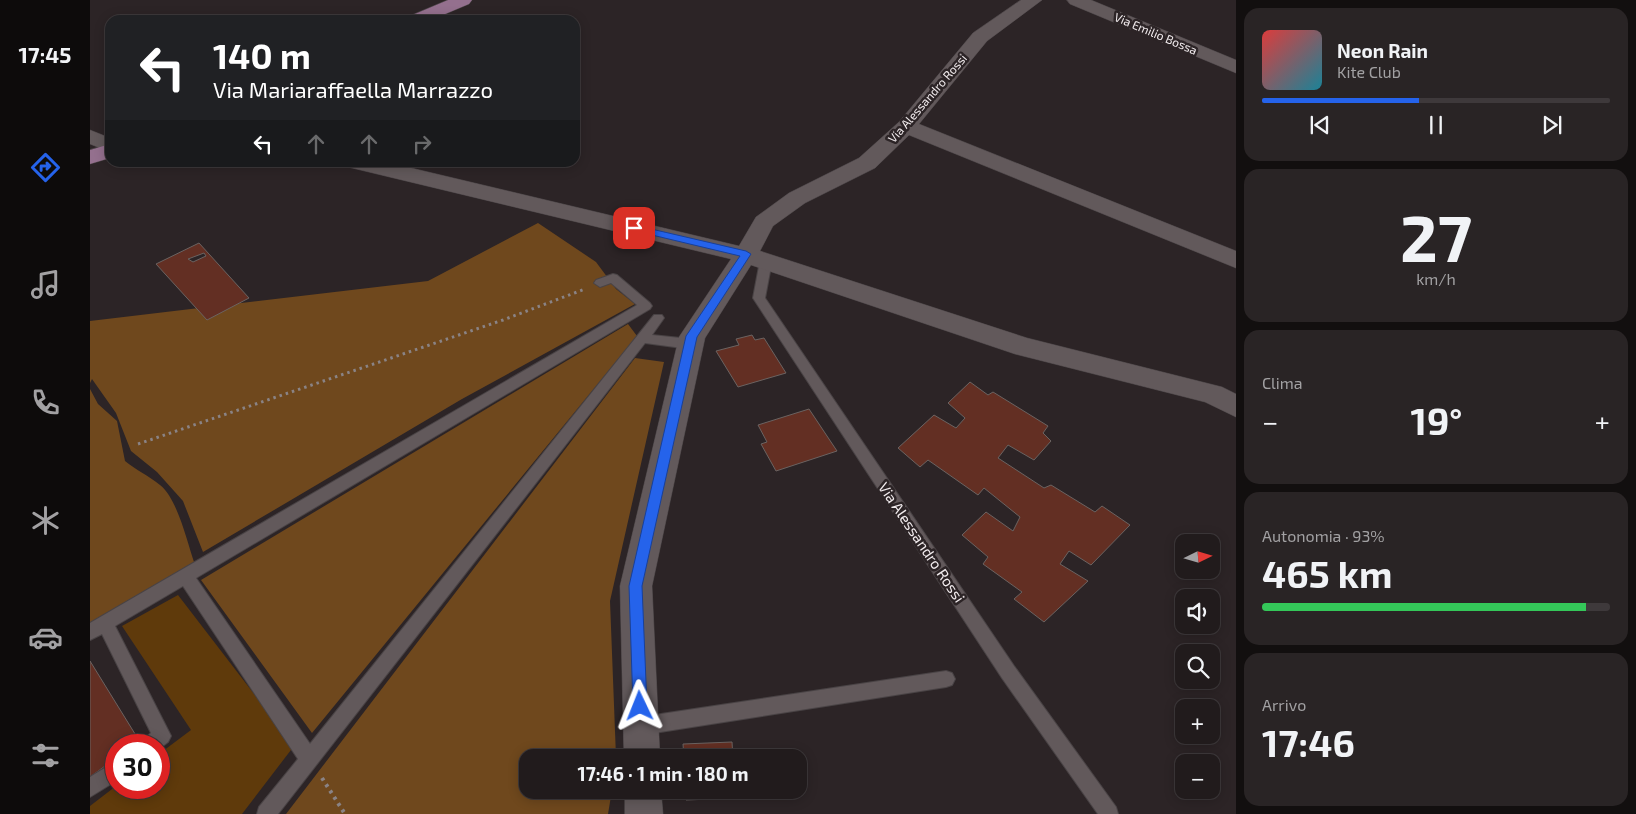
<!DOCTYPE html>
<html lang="it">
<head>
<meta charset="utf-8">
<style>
	:root { --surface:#211b1c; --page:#292425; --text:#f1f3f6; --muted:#a2a1a3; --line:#3e393b; --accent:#2563eb }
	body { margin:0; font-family:"Exo 2",sans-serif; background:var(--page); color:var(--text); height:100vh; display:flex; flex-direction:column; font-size:19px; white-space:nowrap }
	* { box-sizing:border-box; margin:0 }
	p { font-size:16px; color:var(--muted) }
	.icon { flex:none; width:28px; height:28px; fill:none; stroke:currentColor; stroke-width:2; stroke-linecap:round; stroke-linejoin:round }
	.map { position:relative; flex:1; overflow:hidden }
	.drawer { display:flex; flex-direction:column; gap:8px; padding:8px; background:#120f0f; width:400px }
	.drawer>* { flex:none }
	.guide { position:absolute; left:15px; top:15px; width:475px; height:152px; border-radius:15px; box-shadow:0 2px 12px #0003,0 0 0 1px var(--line); background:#202124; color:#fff; overflow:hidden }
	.needle { width:32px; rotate:85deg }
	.tools { position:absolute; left:1085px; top:534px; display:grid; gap:10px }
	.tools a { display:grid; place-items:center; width:45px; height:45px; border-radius:10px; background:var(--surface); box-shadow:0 2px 12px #0003,0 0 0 1px var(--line); font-size:25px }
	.speed { position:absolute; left:15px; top:734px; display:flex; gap:10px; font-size:25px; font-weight:700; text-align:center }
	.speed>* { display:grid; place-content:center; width:65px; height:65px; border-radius:50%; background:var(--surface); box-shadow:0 2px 12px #0003,0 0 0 1px var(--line); line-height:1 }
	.speed .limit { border:8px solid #d22; background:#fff; color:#111 }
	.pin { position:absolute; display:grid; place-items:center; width:42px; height:42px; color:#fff; margin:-21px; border-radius:10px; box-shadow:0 2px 8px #0006 }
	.me { position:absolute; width:55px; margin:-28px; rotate:358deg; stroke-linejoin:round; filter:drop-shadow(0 0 4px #0008) }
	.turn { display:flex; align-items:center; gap:18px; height:105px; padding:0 25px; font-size:22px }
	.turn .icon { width:65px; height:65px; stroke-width:2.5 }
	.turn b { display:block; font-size:35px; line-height:42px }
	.lanes { display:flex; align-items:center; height:48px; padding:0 25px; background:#0003; justify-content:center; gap:25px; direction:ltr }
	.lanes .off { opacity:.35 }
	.big { font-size:38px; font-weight:700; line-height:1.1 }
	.drawer .card { flex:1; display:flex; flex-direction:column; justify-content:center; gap:8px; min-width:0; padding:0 18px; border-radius:15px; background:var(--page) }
	.drawer .dial { align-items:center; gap:0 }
	.dial b { font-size:65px; line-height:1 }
	.song { display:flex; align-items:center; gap:15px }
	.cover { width:60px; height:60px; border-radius:8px; background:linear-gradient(135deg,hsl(0 70% 55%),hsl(190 70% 35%)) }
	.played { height:5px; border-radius:2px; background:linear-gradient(90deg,var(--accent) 45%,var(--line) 45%) }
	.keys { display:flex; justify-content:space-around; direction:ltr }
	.heat { display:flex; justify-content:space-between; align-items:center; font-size:28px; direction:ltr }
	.charge { height:8px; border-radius:4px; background:linear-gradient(90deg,#34c759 93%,var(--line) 0) }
	.trip { position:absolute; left:429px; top:749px; width:288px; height:50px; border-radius:15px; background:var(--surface); box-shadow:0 2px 12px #0003,0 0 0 1px var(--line); font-weight:700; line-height:50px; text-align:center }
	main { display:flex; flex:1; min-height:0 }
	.tabs { display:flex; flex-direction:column; width:90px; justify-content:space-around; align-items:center; background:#0d0b0b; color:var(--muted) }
	.tabs .icon { width:35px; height:35px }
	.tabs .active { color:var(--accent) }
	.tabs b { font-size:22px; color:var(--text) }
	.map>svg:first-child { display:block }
	.green { fill:#5f3a0b }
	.forest { fill:#6f481d }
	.building { fill:#632f23; stroke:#6b6361; fill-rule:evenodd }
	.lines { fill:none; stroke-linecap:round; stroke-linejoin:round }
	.lane-casing { stroke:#494345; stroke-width:2 }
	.street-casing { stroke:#494345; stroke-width:1 }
	.primary-casing { stroke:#494345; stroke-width:1 }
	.path-far1 { stroke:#8a8385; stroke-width:3; stroke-dasharray:2.5 4; stroke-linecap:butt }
	.path { stroke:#8a8385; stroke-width:4; stroke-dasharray:3 4.5; stroke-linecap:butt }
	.lane { fill:#62595b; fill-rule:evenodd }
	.street { fill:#62595b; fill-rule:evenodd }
	.primary { fill:#94708e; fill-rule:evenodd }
	.route { fill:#2563eb; stroke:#184099 }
	.labels { text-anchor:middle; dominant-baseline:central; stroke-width:5; stroke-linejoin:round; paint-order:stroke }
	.far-street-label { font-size:12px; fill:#f2ecee; stroke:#2c2426 }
	.street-label { font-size:15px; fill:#f2ecee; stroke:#2c2426 }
</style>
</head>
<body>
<main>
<nav class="tabs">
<b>17:45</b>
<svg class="icon active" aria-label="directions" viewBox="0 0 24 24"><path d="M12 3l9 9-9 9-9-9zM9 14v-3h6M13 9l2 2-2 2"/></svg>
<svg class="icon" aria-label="music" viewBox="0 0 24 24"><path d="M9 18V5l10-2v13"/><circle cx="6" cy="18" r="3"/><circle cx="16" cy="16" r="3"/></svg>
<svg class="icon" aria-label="phone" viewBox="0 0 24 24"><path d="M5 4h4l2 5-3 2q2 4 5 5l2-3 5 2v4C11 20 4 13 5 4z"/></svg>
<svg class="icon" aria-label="climate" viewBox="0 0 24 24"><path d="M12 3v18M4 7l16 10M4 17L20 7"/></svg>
<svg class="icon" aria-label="car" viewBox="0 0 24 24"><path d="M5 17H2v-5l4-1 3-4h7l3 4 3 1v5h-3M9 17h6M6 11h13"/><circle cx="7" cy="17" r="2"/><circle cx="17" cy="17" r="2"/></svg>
<svg class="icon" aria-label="filters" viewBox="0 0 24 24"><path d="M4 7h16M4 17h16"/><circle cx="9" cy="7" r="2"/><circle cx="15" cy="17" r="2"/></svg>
</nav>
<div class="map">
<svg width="1146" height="814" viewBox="0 0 1146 814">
	<rect width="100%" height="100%" fill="#2c2426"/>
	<path class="green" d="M88 595 204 746 152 814H0V806L26 786 69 788V754L101 730 32 626Z"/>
	<path class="forest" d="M448 223 506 262 526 289 545 304 372 399 113 552 93 501 67 472 41 451 26 413 2 379 0 383V321L338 281Z
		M538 324 547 336 222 733 111 580Z
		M545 358 574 362 520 601 526 757 438 758V790H522L518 814H196Z
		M0 389 8 404 27 421 35 461C46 470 59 476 70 485 87 498 97 541 104 562L0 623Z"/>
	<path class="building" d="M109 243 159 298 117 320 66 264ZM114 253 116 256 103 262 98 259Z
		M662 335 665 340 674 338 696 373 648 387 626 351 649 345 646 339Z
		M880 382 898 395 903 392 958 426 953 433 961 441 944 460 918 445 908 458 954 488 961 485 1005 512 1012 506 1040 525 1001 565 979 551 970 564 998 581 954 622 924 599 932 592 893 564 898 557 872 535 896 512 923 531 930 517 894 488 888 495 838 460 830 467 808 448 844 415 866 428 875 418 858 403Z
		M719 409 747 451 686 471 671 444 677 442 668 425Z
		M0 661 50 742 45 745H26V758L0 777Z
		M642 742 643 758H594L593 744Z
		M596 790H646V798L596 800Z"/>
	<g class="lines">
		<defs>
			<path id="lane" d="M676 257 682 261 675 298 924 666 1026 807 1028 814H1008L912 678 665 301 663 298 670 261Z
				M523 274 527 275 560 303 562 306 560 309 106 578 220 744 564 315H572L574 318 562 335 600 339 605 341 606 344 605 347 600 349 555 343 188 814H167L169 807 208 759 93 586 25 626 81 736 78 742 69 749V745H51L54 739 61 733 12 634 0 640V623L547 305 521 283 510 287 504 283 506 280Z
				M856 671 862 673 865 679 862 685 856 687 551 735 545 732 542 726 545 720 551 717Z
				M26 761V781L0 797V777Z"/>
			<path id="street" d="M931 0H952L897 41 829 124 1146 251V268L819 135 785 168 715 203 683 226 670 251 937 338 1132 387 1146 394V417L1115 402 925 354 661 265 615 338 562 586 570 758H534L530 586 589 337 641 259 258 167 256 162H296L649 246 666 217 699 193 769 158 809 122 883 33Z
				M977 0H1001L1146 60V73L980 4Z
				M0 130 20 138V152L0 144Z
				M535 790H571L573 814H535Z"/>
			<path id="primary" d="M358 0H382L379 4 341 20H317L320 16Z
				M20 144V158L0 164V150Z"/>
		</defs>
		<use href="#lane" class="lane-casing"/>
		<use href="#street" class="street-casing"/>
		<use href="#primary" class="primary-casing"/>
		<path class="path-far1" d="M48 444 413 320 495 289"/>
		<path class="path" d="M232 778 255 814"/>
		<use href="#lane" class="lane"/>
		<use href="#street" class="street"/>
		<use href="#primary" class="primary"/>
	</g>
	<path class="route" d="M544 225 656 251 661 254 607 337 552 586 557 706 555 711 550 713 545 711 543 706 539 586 596 336 650 256 541 230 540 228Z"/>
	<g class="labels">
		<g class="far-street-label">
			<text transform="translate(1066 33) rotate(23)">Via Emilio Bossa</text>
			<text transform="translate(837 98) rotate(-49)">Via Alessandro Rossi</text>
		</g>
		<g class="street-label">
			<text transform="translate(832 542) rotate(56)">Via Alessandro Rossi</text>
		</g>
	</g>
</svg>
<div class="tools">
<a><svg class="needle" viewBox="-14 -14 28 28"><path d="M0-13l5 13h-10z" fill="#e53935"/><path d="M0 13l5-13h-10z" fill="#a2a1a3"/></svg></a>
<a><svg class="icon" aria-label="sound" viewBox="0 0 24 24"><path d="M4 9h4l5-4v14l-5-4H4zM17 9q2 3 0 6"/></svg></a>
<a><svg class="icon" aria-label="search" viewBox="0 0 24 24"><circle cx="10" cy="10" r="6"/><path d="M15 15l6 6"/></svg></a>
<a>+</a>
<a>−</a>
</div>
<div class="speed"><div class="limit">30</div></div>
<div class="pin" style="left:544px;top:228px;background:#d93025"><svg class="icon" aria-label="arrive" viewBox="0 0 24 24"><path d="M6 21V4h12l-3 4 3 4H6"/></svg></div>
<svg class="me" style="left:550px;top:706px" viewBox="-20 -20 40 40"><path d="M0-17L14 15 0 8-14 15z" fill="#2563eb" stroke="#fff" stroke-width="4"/></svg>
<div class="trip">17:46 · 1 min · 180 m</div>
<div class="guide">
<div class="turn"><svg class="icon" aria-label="left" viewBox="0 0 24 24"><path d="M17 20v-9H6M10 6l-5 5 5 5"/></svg><div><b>140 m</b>Via Mariaraffaella Marrazzo</div></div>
<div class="lanes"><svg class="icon" aria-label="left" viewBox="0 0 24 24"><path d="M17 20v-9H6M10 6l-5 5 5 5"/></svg><svg class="icon off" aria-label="ahead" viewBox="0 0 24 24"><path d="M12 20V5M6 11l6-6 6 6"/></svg><svg class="icon off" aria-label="ahead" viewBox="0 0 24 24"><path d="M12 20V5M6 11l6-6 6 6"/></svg><svg class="icon off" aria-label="right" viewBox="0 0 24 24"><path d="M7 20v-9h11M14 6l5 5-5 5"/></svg></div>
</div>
</div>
<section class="drawer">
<div class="card">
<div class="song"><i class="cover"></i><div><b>Neon Rain</b><p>Kite Club</p></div></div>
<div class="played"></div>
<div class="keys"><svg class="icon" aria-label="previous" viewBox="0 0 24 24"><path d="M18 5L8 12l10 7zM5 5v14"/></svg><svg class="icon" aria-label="pause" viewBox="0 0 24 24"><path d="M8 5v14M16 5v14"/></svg><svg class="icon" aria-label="next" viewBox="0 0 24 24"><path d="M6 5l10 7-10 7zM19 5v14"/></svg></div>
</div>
<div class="card dial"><b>27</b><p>km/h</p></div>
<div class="card"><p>Clima</p>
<div class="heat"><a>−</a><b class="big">19°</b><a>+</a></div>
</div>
<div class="card"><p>Autonomia · 93%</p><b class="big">465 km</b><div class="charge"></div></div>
<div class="card"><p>Arrivo</p><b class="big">17:46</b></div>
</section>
</main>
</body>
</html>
